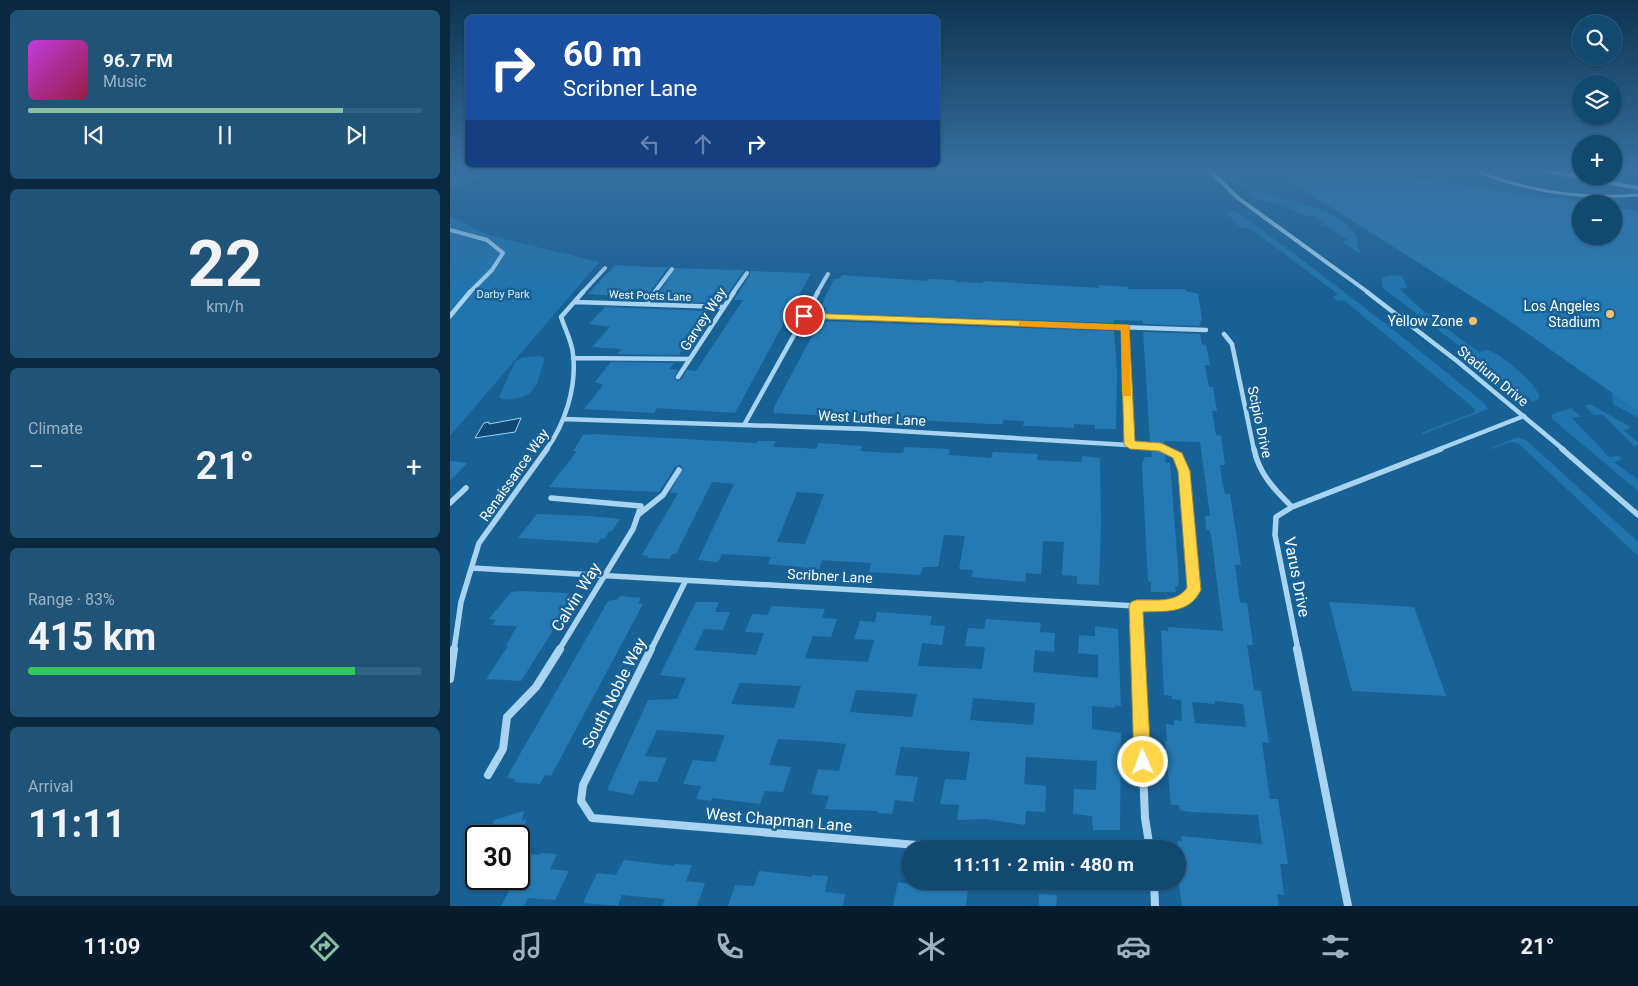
<!DOCTYPE html>
<html lang="en">
<head>
<meta charset="utf-8">
<style>
	:root { --surface:#124970; --page:#1f5378; --text:#f1f3f6; --muted:#9cb2c3; --line:#316183; --accent:#8abfa5 }
	body { margin:0; font-family:Roboto,sans-serif; background:var(--page); color:var(--text); height:100vh; display:flex; flex-direction:column; font-size:19px; white-space:nowrap }
	* { box-sizing:border-box; margin:0 }
	p { font-size:16px; color:var(--muted) }
	.icon { flex:none; width:28px; height:28px; fill:none; stroke:currentColor; stroke-width:2; stroke-linecap:round; stroke-linejoin:round }
	.map { position:relative; flex:1; overflow:hidden }
	.drawer { display:flex; flex-direction:column; gap:10px; padding:10px; background:#0a283e; width:450px }
	.drawer>* { flex:none }
	.hud { position:absolute; left:15px; top:15px; width:475px; height:152px; border-radius:8px; box-shadow:0 1px 4px #0004,0 0 0 1px var(--line); background:#1a4fa0; color:#fff; overflow:hidden }
	.fabs { position:absolute; left:1122px; top:15px; display:grid; gap:10px }
	.fabs a { display:grid; place-items:center; width:50px; height:50px; border-radius:50%; background:var(--surface); box-shadow:0 1px 4px #0004,0 0 0 1px var(--line); font-size:25px }
	.speed { position:absolute; left:15px; top:825px; display:flex; gap:10px; font-size:25px; font-weight:700; text-align:center }
	.speed>* { display:grid; place-content:center; width:65px; height:65px; border-radius:50%; background:var(--surface); box-shadow:0 1px 4px #0004,0 0 0 1px var(--line); line-height:1 }
	.speed .limit { border:2px solid #111; border-radius:8px; background:#fff; color:#111 }
	.pin { position:absolute; display:grid; place-items:center; width:42px; height:42px; color:#fff; margin:-21px; border:2px solid #fff; border-radius:50%; box-shadow:0 1px 5px #0007 }
	.me { position:absolute; width:55px; margin:-28px; rotate:358deg; stroke-linejoin:round; filter:drop-shadow(0 0 4px #0008) }
	.turn { display:flex; align-items:center; gap:18px; height:105px; padding:0 15px; font-size:22px }
	.turn .icon { width:65px; height:65px; stroke-width:2.5 }
	.turn b { display:block; font-size:35px; line-height:42px }
	.lanes { display:flex; align-items:center; height:48px; padding:0 15px; background:#0003; justify-content:center; gap:25px; direction:ltr }
	.lanes .off { opacity:.35 }
	.big { font-size:38px; font-weight:700; line-height:1.1 }
	.drawer .tile { flex:1; display:flex; flex-direction:column; justify-content:center; gap:8px; min-width:0; padding:0 18px; border-radius:8px; background:var(--page) }
	.drawer .dial { align-items:center; gap:0 }
	.dial b { font-size:65px; line-height:1 }
	.song { display:flex; align-items:center; gap:15px }
	.cover { width:60px; height:60px; border-radius:8px; background:linear-gradient(135deg,hsl(290 70% 55%),hsl(340 70% 35%)) }
	.played { height:5px; border-radius:2px; background:linear-gradient(90deg,var(--accent) 80%,var(--line) 80%) }
	.keys { display:flex; justify-content:space-around; direction:ltr }
	.heat { display:flex; justify-content:space-between; align-items:center; font-size:28px; direction:ltr }
	.charge { height:8px; border-radius:4px; background:linear-gradient(90deg,#34c759 83%,var(--line) 0) }
	.trip { position:absolute; left:451px; top:840px; width:285px; height:50px; border-radius:25px; background:var(--surface); box-shadow:0 1px 4px #0004,0 0 0 1px var(--line); font-weight:700; line-height:50px; text-align:center }
	.dock { display:flex; height:80px; justify-content:space-around; align-items:center; background:#071d2d; color:var(--muted) }
	.dock .icon { width:35px; height:35px }
	.dock .active { color:var(--accent) }
	.dock b { font-size:22px; color:var(--text) }
	main { display:flex; flex:1; min-height:0 }
	.map>svg:first-child { display:block }
	.green { fill:#2075af }
	.water { fill:#0f4873; stroke:#9cd1f3 }
	.building { fill:#267ab4; fill-rule:evenodd }
	.lines { fill:none; stroke-linecap:round; stroke-linejoin:round }
	.pedestrian { stroke:#a9d4f1; stroke-width:3 }
	.minor-far3 { stroke:#a9d4f1; stroke-width:4 }
	.minor-far2 { stroke:#a9d4f1; stroke-width:4.5 }
	.minor-far1 { stroke:#a9d4f1; stroke-width:5.5 }
	.minor { stroke:#a9d4f1; stroke-width:8 }
	.route { fill:#ffd54a; stroke:#a68a30 }
	.slow { fill:#f59e0b }
	.poi-dot { fill:#ffbe69; stroke:#186195; stroke-width:2 }
	.labels { text-anchor:middle; dominant-baseline:central; stroke-width:5; stroke-linejoin:round; paint-order:stroke }
	.far-park-label { font-size:11px; fill:#d0eafc; stroke:#186195 }
	.far-street-label { font-size:11px; fill:#fff; stroke:#186195 }
	.poi-label { font-size:14px; fill:#fff; stroke:#186195; text-anchor:end }
	.street-label { font-size:14px; fill:#fff; stroke:#186195 }
	.near-street-label { font-size:16px; fill:#fff; stroke:#186195 }
</style>
</head>
<body>
<main>
<section class="drawer">
<div class="tile">
<div class="song"><i class="cover"></i><div><b>96.7 FM</b><p>Music</p></div></div>
<div class="played"></div>
<div class="keys"><svg class="icon" aria-label="previous" viewBox="0 0 24 24"><path d="M18 5L8 12l10 7zM5 5v14"/></svg><svg class="icon" aria-label="pause" viewBox="0 0 24 24"><path d="M8 5v14M16 5v14"/></svg><svg class="icon" aria-label="next" viewBox="0 0 24 24"><path d="M6 5l10 7-10 7zM19 5v14"/></svg></div>
</div>
<div class="tile dial"><b>22</b><p>km/h</p></div>
<div class="tile"><p>Climate</p>
<div class="heat"><a>−</a><b class="big">21°</b><a>+</a></div>
</div>
<div class="tile"><p>Range · 83%</p><b class="big">415 km</b><div class="charge"></div></div>
<div class="tile"><p>Arrival</p><b class="big">11:11</b></div>
</section>
<div class="map">
<svg width="1188" height="906" viewBox="0 0 1188 906">
	<rect width="100%" height="100%" fill="#186195"/>
	<path class="green" d="M774 170H784L780 172C814 207 876 196 904 233 909 240 907 247 911 254L892 242 898 240 877 226H869L874 224 862 215 856 216 822 202 807 200Z
		M779 211H786C871 273 954 337 1035 404L1038 409 973 434 971 433 1025 412V409L895 301 886 300 883 297 888 294 798 227 791 228 777 213Z
		M0 216 35 234 149 262 0 436Z
		M941 275 952 276 957 287 950 289 975 313H985L979 316 1029 352C1031 352 1035 350 1037 350 1049 352 1091 386 1089 398L1083 402 933 288 932 278Z
		M90 356 95 358C87 380 89 395 64 399 58 400 55 400 49 397L65 362 71 358Z
		M1162 392 1188 411V418L1163 404Z
		M1140 404 1179 426V429L1173 430 1188 442V445L1184 446 1153 415H1144L1135 406Z
		M1121 408 1131 417 1122 418 1159 457 1169 456 1172 459 1164 462 1188 480V491L1101 418 1103 414Z
		M1068 437 1077 441 1188 542V556L1068 443 1061 442 1032 452Z"/>
	<path class="water" d="M71 418 65 432 25 438 34 423 39 422V424Z"/>
	<path class="building" d="M18 170H37L12 188 0 187V182Z
		M822 170H907L1131 202V236H1164V207L1188 211V411L1051 315Z
		M165 265 199 267H218L194 300 162 299 164 296 138 294Z
		M225 268 283 270H294L274 299H265L263 303 204 301Z
		M300 271 361 273 285 413 207 408 204 413 134 409 153 385 145 382 161 362 224 363 219 369 228 370 224 377 227 381 231 380 237 370 246 371 293 300H284L300 275Z
		M392 275 477 281V279L506 280 505 282 533 283V281L649 288V285L678 287V289H736V291L748 294 752 319 749 326 693 324V321L664 320V323L374 313 376 308 373 307V301L384 279H389Z
		M155 307 257 311 229 355 167 354 172 349 142 347 160 327 139 324Z
		M370 321 664 331 667 371 666 429H645V425L624 424V428L584 426H573L574 421 553 420V424H541L324 413V407Z
		M693 332 750 334 752 344 756 345 760 365H755L759 387H763L767 411H762L766 435 771 436 775 465H770L772 481 775 494H780L791 565H785L787 581 790 602 797 603 803 645H797L804 690 811 691 819 743 812 742 817 778 820 799H828L838 864H830L834 895 827 894 829 906H732L728 878V841H732L731 836 812 844 808 815 740 812 730 810 729 805H721L715 741H717L716 724 724 725V720L732 721 731 700 722 699V696L714 695 711 630 718 631V627L773 631 761 535 759 530H756L755 516H760L750 442 714 441 715 444 700 442ZM765 701 793 704 796 727 745 723 742 702 765 704Z
		M143 434 306 443 308 441H326L323 447 353 448 366 449 369 443 412 446 410 451 441 453H453L455 447 500 449 498 455 541 458 543 452 588 454 587 460 631 462 632 456 650 458 651 525 649 585 627 584V576L612 575 614 542 593 541 591 574 576 573 575 582 522 577 523 570 509 569 515 536 494 535 488 567H473L470 575 419 572 421 563 386 561 372 560 369 569 318 564 321 557 272 554 268 562 248 560 284 484 262 482 226 554H222L219 559 197 558 199 556 192 555 228 493H220L233 468 230 465 225 467 209 492 99 487 127 451H123L133 435ZM347 492 374 494 355 544 327 542Z
		M701 450 710 451 715 455 716 463H720L729 580 728 587 725 586 726 592H701V582L698 581 692 464 695 457H702Z
		M0 461 17 463 0 481Z
		M87 514 139 516 170 519 162 531H159L155 539 151 538 148 543 68 538Z
		M71 591 118 593 117 596H125L71 681 36 679 58 646H56L67 626 42 625 46 620 39 619 61 592Z
		M170 596 191 598 188 604H193L101 776 95 775 90 784 64 782 66 779 57 778 62 768 158 601 168 599Z
		M246 602H269L265 612H280L273 630 254 629 244 650 306 655 314 633 295 632 302 614 317 615 322 606 375 609 372 618 387 619 381 637 363 636 355 658 418 662 424 640 404 639 410 621 425 622 427 612 482 616 480 625 495 626 492 645 472 643 468 666 532 669 535 647 515 646 518 628 534 629 536 619 591 623 590 632 605 633 604 652 585 650 583 672 648 678V655L628 653 629 635 645 636V626L668 629 671 706 665 705V708L642 706V729L671 733 670 830H643L642 816 623 814 624 789 646 790 647 761 576 757 574 784 596 786 595 812 576 811 575 825 536 819 507 820 509 805 490 804 495 779 516 780 520 752 451 747 445 775 468 777 463 802 445 800 442 814 428 813V811L375 809 379 796 361 794 368 769 389 771 396 744 365 741 328 739 319 765 341 767 333 792 315 791 310 804 262 798 261 801 246 799 251 786 233 784 243 760 265 762 275 735 207 730 195 756 217 758 207 782 189 781 183 795 157 790 198 700 227 699 236 678 210 675ZM290 683 315 684 351 686 344 708 281 704ZM406 690 467 694 462 717 400 712ZM523 698 585 703 583 725 520 720Z
		M879 602 964 607 996 696 902 691Z
		M74 811 72 821 76 820 73 836H41L44 820Z
		M91 853 107 854 100 869 119 871 105 900 78 898 74 906H51L65 879H69V871L78 854 90 855Z
		M174 860 224 866 225 864 242 865 236 881 255 883 247 906H212L215 899 172 895 168 906 133 903 147 873 166 875Z
		M309 871 362 877V875L378 876 375 892 395 894 393 906H278L285 885 304 886Z
		M448 882 477 887 518 888 516 906H443Z
		M589 894 607 895 606 906H589Z"/>
	<g class="lines">
		<path class="pedestrian" d="M1024 170C1078 192 1130 200 1188 195"/>
		<path class="minor-far3" d="M759 170 788 198 919 293
			M1092 170 1188 188
			M0 230 37 240 53 253 42 270 19 293
			M132 293 155 268
			M204 293 222 269
			M283 293 297 273
			M367 293 378 274"/>
		<path class="minor-far2" d="M917 292 1007 361 1114 450
			M125 302 274 307
			M196 304 205 292
			M0 316 20 292
			M354 316 756 330
			M675 327 680 445
			M774 334 782 344 804 450
			M123 358 240 359
			M228 377 284 292
			M113 419 416 429 711 447 717 450
			M294 425 368 292
			M96 450C115 424 127 387 123 354 122 342 115 329 111 317L133 292
			M987 450 1074 416"/>
		<path class="minor-far1" d="M804 449C809 474 824 489 842 507
			M1112 449 1188 515
			M101 498 191 506 183 529 109 650
			M0 503 16 488
			M188 515 213 495 229 470
			M22 568 686 606C709 606 728 608 744 590L734 471 728 456 714 449
			M686 606 688 650
			M4 650 11 602 29 543 97 449
			M201 650 236 580
			M848 650 825 535 826 517 842 507 991 449"/>
		<path class="minor" d="M201 649 133 785 131 801 142 818 515 849
			M688 649 695 818 700 849
			M847 649 898 906
			M0 679 4 649
			M38 775 53 749 57 717 86 687 110 649
			M704 881 705 906"/>
	</g>
	<linearGradient id="sky" x2="0" y2="1"><stop stop-color="#0d3552"/><stop offset="0.57" stop-color="#3770a0"/><stop offset="1" stop-color="#3770a0" stop-opacity="0"/></linearGradient>
	<rect width="1188" height="297" fill="url(#sky)"/>
	<path class="route" d="M354 313 679 325 685 441 711 443 732 453 740 471 751 590C739 614 717 611 693 612L701 762 698 768 693 771 687 768 684 762 679 606 681 602 686 600C704 599 725 604 737 588L728 471 723 458 709 451 680 449 674 445 671 330 351 318 350 316Z"/>
	<path class="slow" d="M573 321 679 325 681 396H674L672 394 671 330 569 326V322Z"/>
	<g class="poi-dot">
		<circle cx="1160" cy="314" r="5"/>
		<circle cx="1023" cy="321" r="5"/>
	</g>
	<g class="labels">
		<g class="far-park-label">
			<text x="53" y="294">Darby Park</text>
		</g>
		<g class="far-street-label">
			<text transform="translate(200 296) rotate(2)">West Poets Lane</text>
		</g>
		<g class="poi-label">
			<text x="1150" y="306">Los Angeles<tspan x="1150" dy="16">Stadium</tspan></text>
			<text x="1013" y="321">Yellow Zone</text>
		</g>
		<g class="street-label">
			<text transform="translate(253 319) rotate(-57)">Garvey Way</text>
			<text transform="translate(1043 376) rotate(39)">Stadium Drive</text>
			<text transform="translate(422 418) rotate(3)">West Luther Lane</text>
			<text transform="translate(810 422) rotate(78)">Scipio Drive</text>
			<text transform="translate(64 475) rotate(-55)">Renaissance Way</text>
			<text transform="translate(380 576) rotate(3)">Scribner Lane</text>
		</g>
		<g class="near-street-label">
			<text transform="translate(847 577) rotate(79)">Varus Drive</text>
			<text transform="translate(126 597) rotate(-58)">Calvin Way</text>
			<text transform="translate(164 693) rotate(-63)">South Noble Way</text>
			<text transform="translate(329 820) rotate(5)">West Chapman Lane</text>
		</g>
	</g>
</svg>
<div class="fabs">
<a><svg class="icon" aria-label="search" viewBox="0 0 24 24"><circle cx="10" cy="10" r="6"/><path d="M15 15l6 6"/></svg></a>
<a><svg class="icon" aria-label="layers" viewBox="0 0 24 24"><path d="M12 4l9 5-9 5-9-5zM3 14l9 5 9-5"/></svg></a>
<a>+</a>
<a>−</a>
</div>
<div class="speed"><div class="limit">30</div></div>
<div class="pin" style="left:354px;top:316px;background:#d93025"><svg class="icon" aria-label="arrive" viewBox="0 0 24 24"><path d="M6 21V4h12l-3 4 3 4H6"/></svg></div>
<svg class="me" style="left:693px;top:762px" viewBox="-20 -20 40 40"><circle r="17" fill="#ffd54a" stroke="#fff" stroke-width="3"/><path d="M0-11L8 9 0 5-8 9z" fill="#fff"/></svg>
<div class="trip">11:11 · 2 min · 480 m</div>
<div class="hud">
<div class="turn"><svg class="icon" aria-label="right" viewBox="0 0 24 24"><path d="M7 20v-9h11M14 6l5 5-5 5"/></svg><div><b>60 m</b>Scribner Lane</div></div>
<div class="lanes"><svg class="icon off" aria-label="left" viewBox="0 0 24 24"><path d="M17 20v-9H6M10 6l-5 5 5 5"/></svg><svg class="icon off" aria-label="ahead" viewBox="0 0 24 24"><path d="M12 20V5M6 11l6-6 6 6"/></svg><svg class="icon" aria-label="right" viewBox="0 0 24 24"><path d="M7 20v-9h11M14 6l5 5-5 5"/></svg></div>
</div>
</div>
</main>
<nav class="dock">
<b>11:09</b>
<svg class="icon active" aria-label="directions" viewBox="0 0 24 24"><path d="M12 3l9 9-9 9-9-9zM9 14v-3h6M13 9l2 2-2 2"/></svg>
<svg class="icon" aria-label="music" viewBox="0 0 24 24"><path d="M9 18V5l10-2v13"/><circle cx="6" cy="18" r="3"/><circle cx="16" cy="16" r="3"/></svg>
<svg class="icon" aria-label="phone" viewBox="0 0 24 24"><path d="M5 4h4l2 5-3 2q2 4 5 5l2-3 5 2v4C11 20 4 13 5 4z"/></svg>
<svg class="icon" aria-label="climate" viewBox="0 0 24 24"><path d="M12 3v18M4 7l16 10M4 17L20 7"/></svg>
<svg class="icon" aria-label="car" viewBox="0 0 24 24"><path d="M5 17H2v-5l4-1 3-4h7l3 4 3 1v5h-3M9 17h6M6 11h13"/><circle cx="7" cy="17" r="2"/><circle cx="17" cy="17" r="2"/></svg>
<svg class="icon" aria-label="filters" viewBox="0 0 24 24"><path d="M4 7h16M4 17h16"/><circle cx="9" cy="7" r="2"/><circle cx="15" cy="17" r="2"/></svg>
<b>21°</b>
</nav>
</body>
</html>
